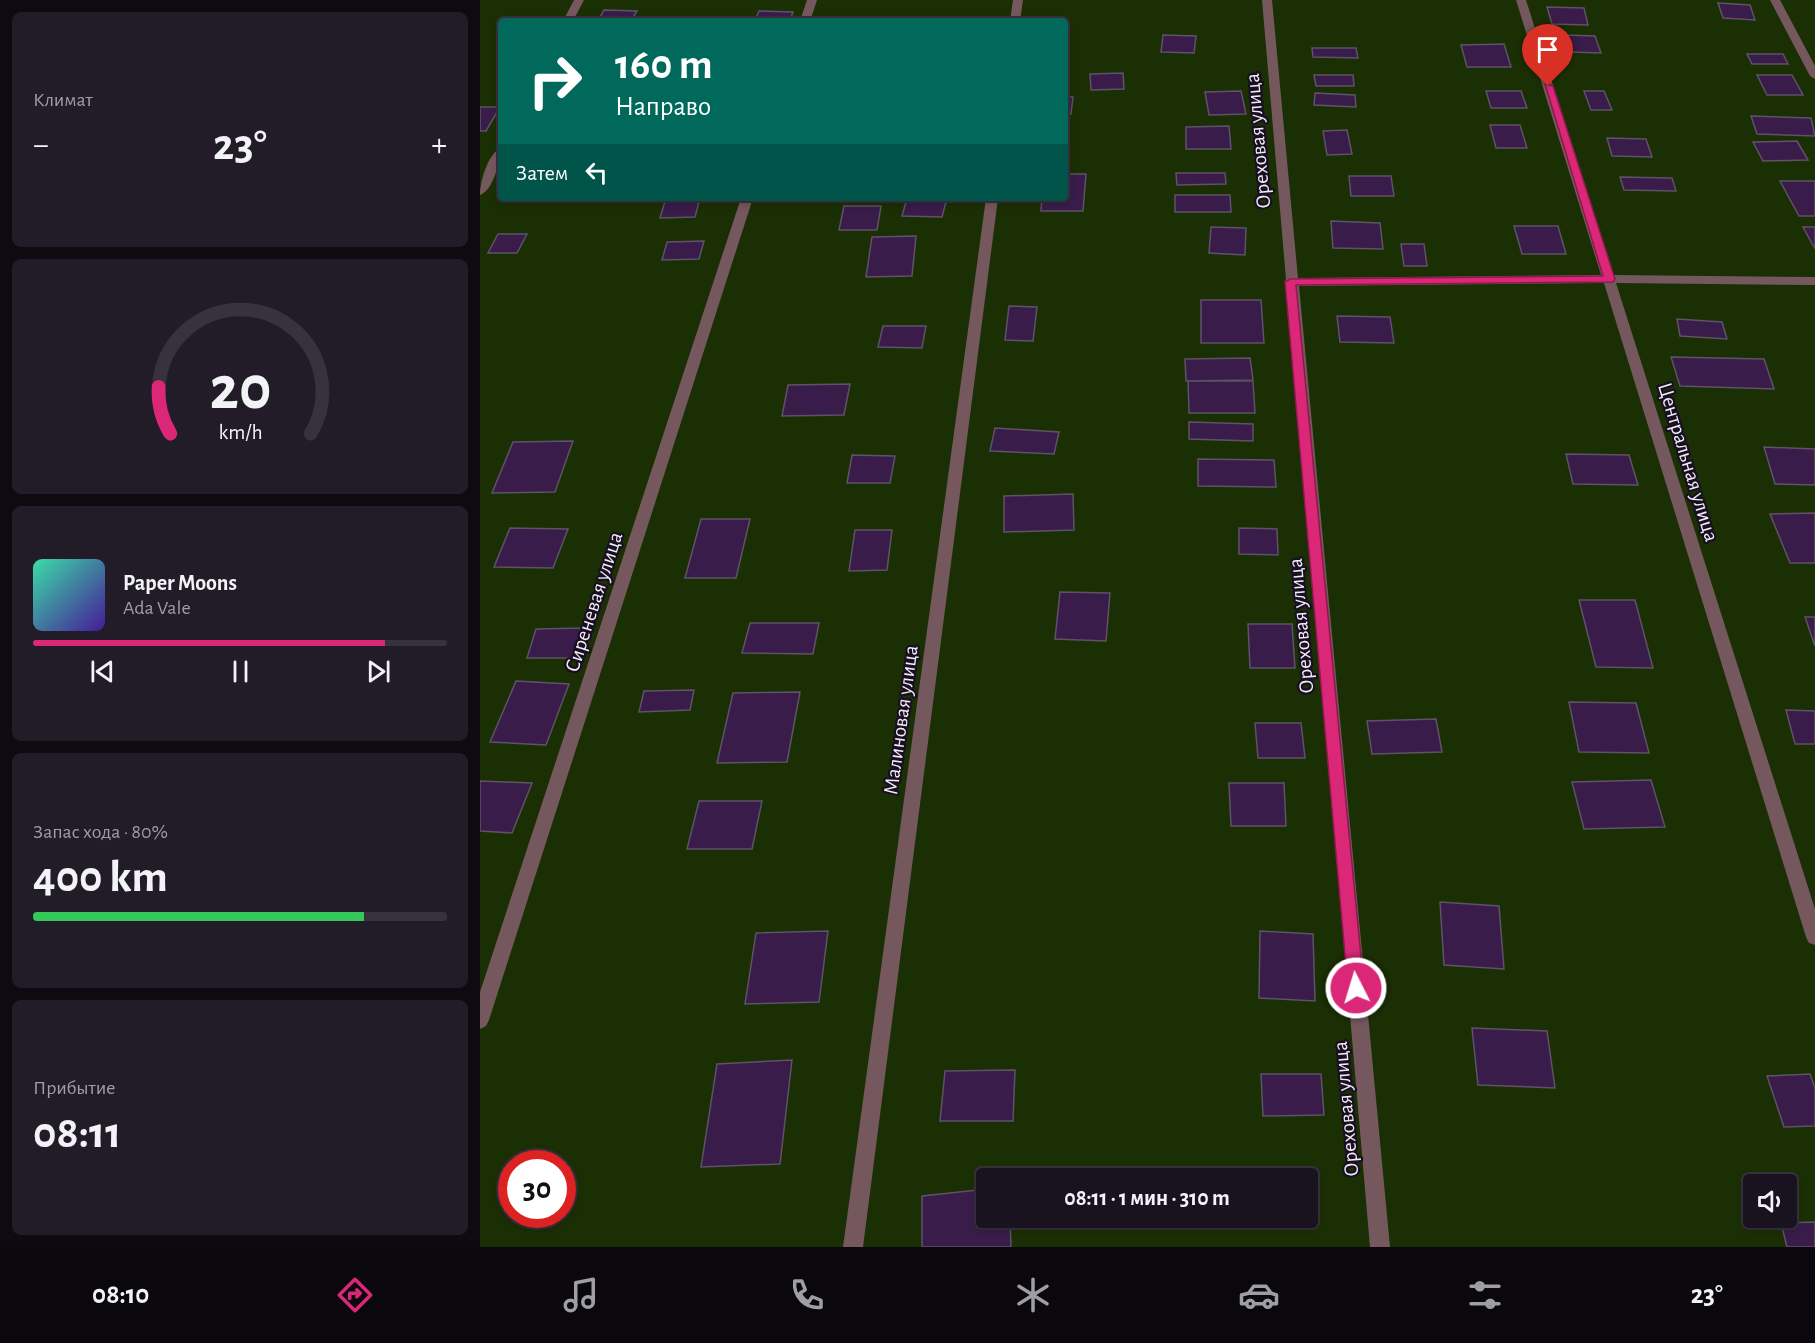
<!DOCTYPE html>
<html lang="ru">
<head>
<meta charset="utf-8">
<style>
	:root { --surface:#191320; --page:#221c29; --text:#f1f3f6; --muted:#9f9ea5; --line:#37323e; --accent:#db2777 }
	body { margin:0; font-family:"Alegreya Sans",sans-serif; background:var(--page); color:var(--text); height:100vh; display:flex; flex-direction:column; font-size:22px; white-space:nowrap }
	* { box-sizing:border-box; margin:0 }
	p { font-size:20px; color:var(--muted) }
	.icon { flex:none; width:33px; height:33px; fill:none; stroke:currentColor; stroke-width:2; stroke-linecap:round; stroke-linejoin:round }
	.map { position:relative; flex:1; overflow:hidden }
	.drawer { display:flex; flex-direction:column; gap:12px; padding:12px; background:#0e0a12; width:480px }
	.drawer>* { flex:none }
	.banner { position:absolute; left:18px; top:18px; width:570px; height:183px; border-radius:6px; box-shadow:0 3px 9px #0003,0 0 0 2px var(--line); background:#00695c; color:#fff; overflow:hidden }
	.buttons { position:absolute; left:1263px; top:1174px; display:grid; gap:12px }
	.buttons a { display:grid; place-items:center; width:54px; height:54px; border-radius:6px; background:var(--surface); box-shadow:0 3px 9px #0003,0 0 0 2px var(--line); font-size:30px }
	.speed { position:absolute; left:18px; top:1150px; display:flex; gap:12px; font-size:30px; font-weight:700; text-align:center }
	.speed>* { display:grid; place-content:center; width:78px; height:78px; border-radius:50%; background:var(--surface); box-shadow:0 3px 9px #0003,0 0 0 2px var(--line); line-height:1 }
	.speed .limit { border:9px solid #d22; background:#fff; color:#111 }
	.pin { position:absolute; display:grid; place-items:center; width:51px; height:51px; color:#fff; margin:-62px -26px; border-radius:50% 50% 50% 0; rotate:-45deg; box-shadow:0 0 6px #0007 }
	.pin .icon { rotate:45deg }
	.me { position:absolute; width:66px; margin:-33px; rotate:355deg; stroke-linejoin:round; filter:drop-shadow(0 0 4px #0008) }
	.turn { display:flex; align-items:center; gap:21px; height:126px; padding:0 18px; font-size:27px }
	.turn .icon { width:78px; height:78px; stroke-width:2.5 }
	.turn b { display:block; font-size:42px; line-height:51px }
	.then { display:flex; align-items:center; height:57px; padding:0 18px; background:#0003; gap:12px; font-size:22px }
	.big { font-size:45px; font-weight:700; line-height:1.1 }
	.drawer .widget { flex:1; display:flex; flex-direction:column; justify-content:center; gap:9px; min-width:0; padding:0 21px; border-radius:9px; background:var(--page) }
	.drawer .dial { align-items:center; gap:0 }
	.dial svg { height:156px; overflow:visible; fill:none; stroke:var(--line); stroke-width:7; stroke-linecap:round; text-anchor:middle }
	.dial text { fill:var(--text); stroke:none }
	.song { display:flex; align-items:center; gap:18px }
	.cover { width:72px; height:72px; border-radius:9px; background:linear-gradient(135deg,hsl(160 70% 55%),hsl(260 70% 35%)) }
	.played { height:6px; border-radius:3px; background:linear-gradient(90deg,var(--accent) 85%,var(--line) 85%) }
	.keys { display:flex; justify-content:space-around; direction:ltr }
	.heat { display:flex; justify-content:space-between; align-items:center; font-size:33px; direction:ltr }
	.charge { height:9px; border-radius:4px; background:linear-gradient(90deg,#34c759 80%,var(--line) 0) }
	.trip { position:absolute; left:496px; top:1168px; width:342px; height:60px; border-radius:6px; background:var(--surface); box-shadow:0 3px 9px #0003,0 0 0 2px var(--line); font-weight:700; line-height:60px; text-align:center }
	.tabs { display:flex; height:96px; justify-content:space-around; align-items:center; background:#0a080d; color:var(--muted) }
	.tabs .icon { width:42px; height:42px }
	.tabs .on { color:var(--accent) }
	.tabs b { font-size:27px; color:var(--text) }
	main { display:flex; flex:1; min-height:0 }
	.map>svg:first-child { display:block }
	.green { fill:#1b2f04; fill-rule:evenodd }
	.building { fill:#391c4a; stroke:#5e5266; stroke-width:1.5 }
	.lines { fill:none; stroke-linecap:round; stroke-linejoin:round }
	.minor { fill:#75585d; fill-rule:evenodd }
	.route { fill:#db2777; stroke:#8e194d; stroke-width:1.5 }
	.labels { text-anchor:middle; dominant-baseline:central; stroke-width:4.5; stroke-linejoin:round; paint-order:stroke }
	.street-label { font-size:21px; fill:#f1ecf8; stroke:#180f20 }
</style>
</head>
<body>
<main>
<section class="drawer">
<div class="widget"><p>Климат</p>
<div class="heat"><a>−</a><b class="big">23°</b><a>+</a></div>
</div>
<div class="widget dial"><svg viewBox="0 0 100 80">
<path d="M14 69A42 42 0 1 1 86 69"/>
<path d="M14 69A42 42 0 0 1 8 45" stroke="#db2777"/>
<text x="50" y="56" font-size="32" font-weight="700">20</text>
<text x="50" y="72" font-size="11">km/h</text>
</svg></div>
<div class="widget">
<div class="song"><i class="cover"></i><div><b>Paper Moons</b><p>Ada Vale</p></div></div>
<div class="played"></div>
<div class="keys"><svg class="icon" aria-label="previous" viewBox="0 0 24 24"><path d="M18 5L8 12l10 7zM5 5v14"/></svg><svg class="icon" aria-label="pause" viewBox="0 0 24 24"><path d="M8 5v14M16 5v14"/></svg><svg class="icon" aria-label="next" viewBox="0 0 24 24"><path d="M6 5l10 7-10 7zM19 5v14"/></svg></div>
</div>
<div class="widget"><p>Запас хода · 80%</p><b class="big">400 km</b><div class="charge"></div></div>
<div class="widget"><p>Прибытие</p><b class="big">08:11</b></div>
</section>
<div class="map">
<svg width="1335" height="1247" viewBox="0 0 1335 1247">
	<rect width="100%" height="100%" fill="#21192a"/>
	<path class="green" d="M0 0H1335V1247H0ZM21 21H585V198H21ZM32 1164H82V1215H32ZM507 1179H828V1218H507ZM1274 1185H1306V1218H1274Z"/>
	<path class="building" d="M1238 3 1270 5 1275 20 1243 18Z
		M1067 7 1104 8 1108 25 1072 24Z
		M124 10 157 11 151 21H118Z
		M279 11 313 12 310 21H275Z
		M683 35 716 36 714 53 681 52Z
		M1085 35 1115 36 1121 53 1090 52Z
		M1024 44 1031 67H987L981 45Z
		M832 48H876L878 58 833 57Z
		M1267 54H1303L1308 64H1272Z
		M643 73 644 89 611 90 610 74Z
		M834 75H873L874 86H836Z
		M1277 75H1312L1323 95H1287Z
		M761 91 766 114 729 115 725 92Z
		M1006 91H1041L1047 108H1011Z
		M1104 91H1124L1132 110H1111Z
		M835 93 875 95 876 107 834 105Z
		M585 97H593L591 114H585Z
		M0 107H20L6 131H0Z
		M1271 116 1331 118 1335 136 1277 134Z
		M1010 125H1040L1047 148H1016Z
		M749 126 751 149H706V127Z
		M867 130 872 154 847 155 843 131Z
		M1127 138 1166 139 1172 157 1132 156Z
		M1317 141 1328 160 1283 161 1273 142Z
		M696 173H745L746 184 697 185Z
		M585 174H606L603 211H561L562 198H585Z
		M869 176H911L914 196H871Z
		M1140 177 1192 178 1196 191 1144 190Z
		M1300 181H1335V216H1319Z
		M695 195H750L751 212H695Z
		M186 198H220L215 217 180 218Z
		M427 198H467L462 217 422 216Z
		M364 206H401L397 230H359Z
		M851 221 900 223 903 249 853 248Z
		M1034 226H1078L1086 254H1042Z
		M731 227 766 228 765 255 729 253Z
		M1323 227H1335V249Z
		M18 234H47L37 253H8Z
		M436 236 432 276 386 277 392 237Z
		M224 241 219 259 182 260 187 242Z
		M921 244H944L947 266H924Z
		M721 300H781L784 343H721Z
		M529 306 557 307 553 341 525 340Z
		M857 316 910 317 914 343 860 342Z
		M1197 319 1242 322 1247 339 1200 336Z
		M403 326H446L442 348 398 347Z
		M1191 357 1284 359 1294 389 1200 386Z
		M770 358 773 380 706 381 705 359Z
		M708 381H773L775 413H709Z
		M370 384 364 415 302 416 308 385Z
		M709 422 773 424V441L709 439Z
		M515 428 579 432 574 454 510 451Z
		M93 441 75 492 12 493 33 442Z
		M1284 447 1335 449V485L1295 484Z
		M1086 454 1149 455 1158 485 1093 484Z
		M372 455 415 456 410 483H367Z
		M718 459 794 460 796 487 718 486Z
		M593 494 594 530 524 532V496Z
		M1335 513V563H1310L1290 514Z
		M221 519H270L256 578H205Z
		M30 528 88 529 73 568 14 567Z
		M759 528 797 529 798 555 759 554Z
		M375 530H412L407 570 369 571Z
		M580 592 630 593 626 641 575 639Z
		M1099 600H1155L1173 668 1116 667Z
		M1325 617H1335V646Z
		M270 623H339L333 654 262 653Z
		M768 624H812L815 668H770Z
		M103 628 94 658H47L56 629Z
		M36 681 89 684 66 745 10 742Z
		M214 690 210 710 159 712 164 691Z
		M320 692 307 762 237 763 253 693Z
		M1089 702 1156 703 1169 753 1099 752Z
		M1306 710 1335 711V744H1315Z
		M956 719 962 752 892 754 887 721Z
		M775 723H821L825 758H778Z
		M1171 780 1185 827 1104 829 1092 782Z
		M0 781 52 783 32 833 0 831Z
		M749 783H804L806 826H751Z
		M219 801H282L272 849H207Z
		M960 902 1019 906 1024 969 964 965Z
		M348 931 339 1002 265 1004 276 933Z
		M780 931 833 934 835 1001 779 998Z
		M992 1028 1067 1031 1075 1088 998 1085Z
		M312 1060 300 1164 221 1167 237 1064Z
		M535 1070 533 1121H460L465 1071Z
		M781 1074H841L844 1115 783 1116Z
		M1330 1074 1335 1088V1126L1304 1127 1287 1076Z
		M507 1189V1218H530L531 1247H442V1196Z
		M1335 1222V1247H1307L1301 1223Z"/>
	<g class="lines">
		<path class="minor" d="M94 0H104L93 21H83Z
			M327 0H337L330 21H320Z
			M533 0H543L540 21H530Z
			M782 0H792L818 278 1121 275 1036 0H1046L1133 275 1335 277V285L1136 283 1335 909V945L1329 943 1326 937 1124 283 819 286 910 1247H890L807 285 804 282 806 279Z
			M1290 0H1300L1335 66V79L1330 76Z
			M21 148C21 160 13 191 0 195 0 182 8 153 21 148Z
			M261 198H273L9 1020 6 1026 0 1029V992Z
			M506 198H518L383 1247H363Z"/>
	</g>
	<path class="route" d="M1065 84 1073 86 1135 279 1133 282 816 285 884 988 882 994 876 996 870 994 868 988 805 282 810 279 1123 276Z"/>
	<g class="labels">
		<g class="street-label">
			<text transform="translate(778 141) rotate(-95)">Ореховая улица</text>
			<text transform="translate(1208 462) rotate(73)">Центральная улица</text>
			<text transform="translate(114 602) rotate(-72)">Сиреневая улица</text>
			<text transform="translate(821 626) rotate(-95)">Ореховая улица</text>
			<text transform="translate(421 720) rotate(-82)">Малиновая улица</text>
			<text transform="translate(866 1109) rotate(-95)">Ореховая улица</text>
		</g>
	</g>
</svg>
<div class="buttons">
<a><svg class="icon" aria-label="sound" viewBox="0 0 24 24"><path d="M4 9h4l5-4v14l-5-4H4zM17 9q2 3 0 6"/></svg></a>
</div>
<div class="speed"><div class="limit">30</div></div>
<div class="pin" style="left:1068px;top:86px;background:#d93025"><svg class="icon" aria-label="arrive" viewBox="0 0 24 24"><path d="M6 21V4h12l-3 4 3 4H6"/></svg></div>
<svg class="me" style="left:876px;top:988px" viewBox="-20 -20 40 40"><circle r="17" fill="#db2777" stroke="#fff" stroke-width="3"/><path d="M0-11L8 9 0 5-8 9z" fill="#fff"/></svg>
<div class="trip">08:11 · 1 мин · 310 m</div>
<div class="banner">
<div class="turn"><svg class="icon" aria-label="right" viewBox="0 0 24 24"><path d="M7 20v-9h11M14 6l5 5-5 5"/></svg><div><b>160 m</b>Направо</div></div>
<div class="then">Затем<svg class="icon" aria-label="left" viewBox="0 0 24 24"><path d="M17 20v-9H6M10 6l-5 5 5 5"/></svg></div>
</div>
</div>
</main>
<nav class="tabs">
<b>08:10</b>
<svg class="icon on" aria-label="directions" viewBox="0 0 24 24"><path d="M12 3l9 9-9 9-9-9zM9 14v-3h6M13 9l2 2-2 2"/></svg>
<svg class="icon" aria-label="music" viewBox="0 0 24 24"><path d="M9 18V5l10-2v13"/><circle cx="6" cy="18" r="3"/><circle cx="16" cy="16" r="3"/></svg>
<svg class="icon" aria-label="phone" viewBox="0 0 24 24"><path d="M5 4h4l2 5-3 2q2 4 5 5l2-3 5 2v4C11 20 4 13 5 4z"/></svg>
<svg class="icon" aria-label="climate" viewBox="0 0 24 24"><path d="M12 3v18M4 7l16 10M4 17L20 7"/></svg>
<svg class="icon" aria-label="car" viewBox="0 0 24 24"><path d="M5 17H2v-5l4-1 3-4h7l3 4 3 1v5h-3M9 17h6M6 11h13"/><circle cx="7" cy="17" r="2"/><circle cx="17" cy="17" r="2"/></svg>
<svg class="icon" aria-label="filters" viewBox="0 0 24 24"><path d="M4 7h16M4 17h16"/><circle cx="9" cy="7" r="2"/><circle cx="15" cy="17" r="2"/></svg>
<b>23°</b>
</nav>
</body>
</html>
